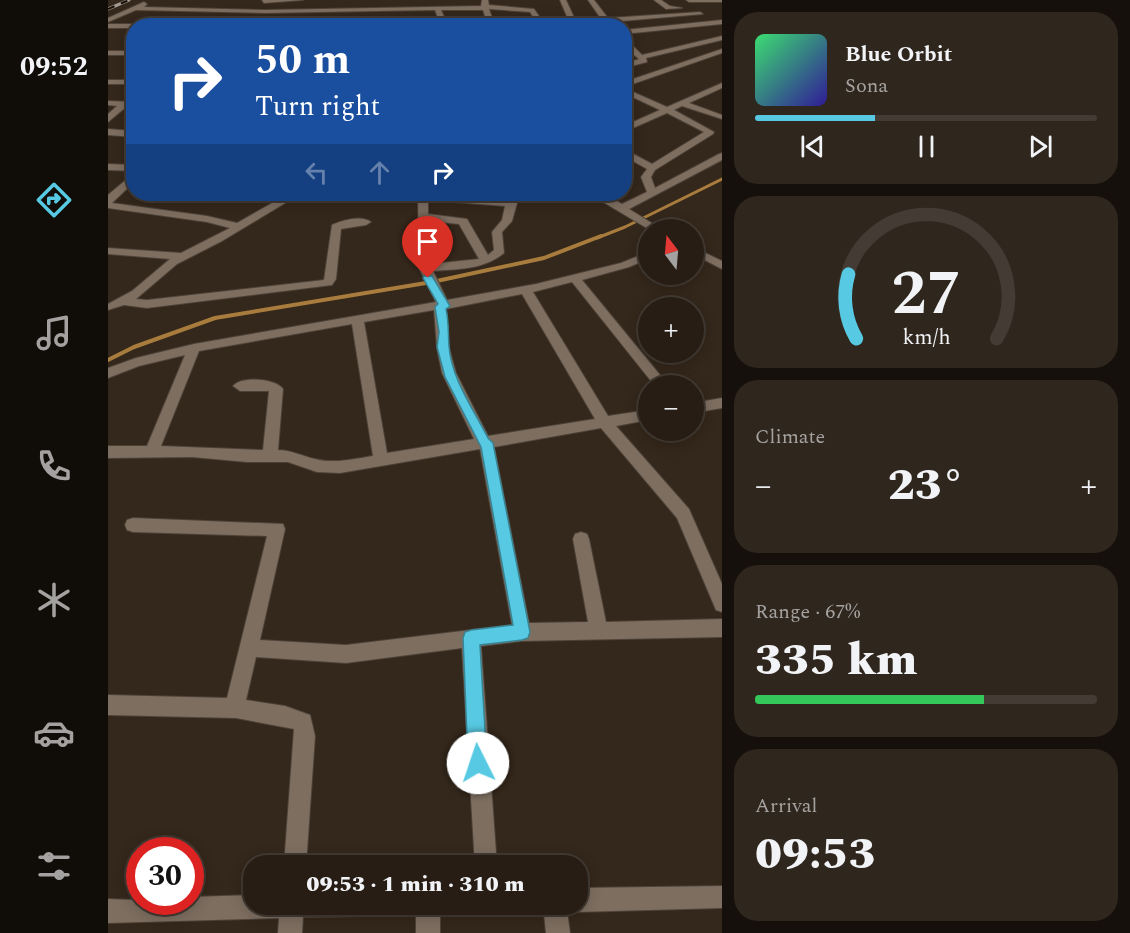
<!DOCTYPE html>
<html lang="en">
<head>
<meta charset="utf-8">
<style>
	:root { --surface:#271d14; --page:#2f261d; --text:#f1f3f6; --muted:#a4a2a0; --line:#433b34; --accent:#57c9e2 }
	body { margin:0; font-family:Spectral,serif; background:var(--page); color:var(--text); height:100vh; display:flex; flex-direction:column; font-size:22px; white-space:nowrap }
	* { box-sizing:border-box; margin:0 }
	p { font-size:20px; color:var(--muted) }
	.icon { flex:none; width:33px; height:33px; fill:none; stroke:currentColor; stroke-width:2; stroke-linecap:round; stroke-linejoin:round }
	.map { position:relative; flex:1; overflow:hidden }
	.sheet { display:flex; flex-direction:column; gap:12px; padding:12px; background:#15100b; width:408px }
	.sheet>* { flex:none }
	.banner { position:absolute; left:18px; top:18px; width:506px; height:183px; border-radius:24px; box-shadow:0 3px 15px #0003,0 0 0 2px var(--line); background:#1a4fa0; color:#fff; overflow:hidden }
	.needle { width:39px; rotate:344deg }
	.fabs { position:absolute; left:530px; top:219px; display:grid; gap:12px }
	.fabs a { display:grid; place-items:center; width:66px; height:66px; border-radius:50%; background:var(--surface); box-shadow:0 3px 15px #0003,0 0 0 2px var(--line); font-size:30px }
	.speed { position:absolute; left:18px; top:837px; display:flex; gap:12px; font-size:30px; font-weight:700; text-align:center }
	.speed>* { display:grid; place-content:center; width:78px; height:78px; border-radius:50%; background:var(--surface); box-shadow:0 3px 15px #0003,0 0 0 2px var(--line); line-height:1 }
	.speed .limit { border:9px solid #d22; background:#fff; color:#111 }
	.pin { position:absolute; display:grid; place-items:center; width:51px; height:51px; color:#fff; margin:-62px -26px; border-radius:50% 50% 50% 0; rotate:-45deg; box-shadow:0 0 6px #0007 }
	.pin .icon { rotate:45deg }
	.me { position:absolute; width:66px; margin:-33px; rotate:356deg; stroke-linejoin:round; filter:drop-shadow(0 0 4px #0008) }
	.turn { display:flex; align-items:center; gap:21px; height:126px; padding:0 30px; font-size:27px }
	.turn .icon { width:78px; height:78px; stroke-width:2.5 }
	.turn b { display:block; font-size:42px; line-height:51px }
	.lanes { display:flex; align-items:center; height:57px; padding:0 30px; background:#0003; justify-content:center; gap:30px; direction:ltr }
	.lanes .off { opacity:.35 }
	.big { font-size:45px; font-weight:800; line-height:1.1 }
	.sheet .widget { flex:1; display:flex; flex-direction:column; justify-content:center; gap:9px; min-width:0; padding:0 21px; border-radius:24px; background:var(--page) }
	.sheet .dial { align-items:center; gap:0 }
	.dial svg { height:156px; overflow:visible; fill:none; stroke:var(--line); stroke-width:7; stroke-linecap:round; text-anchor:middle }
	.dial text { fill:var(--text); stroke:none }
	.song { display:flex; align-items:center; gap:18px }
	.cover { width:72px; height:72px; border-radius:9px; background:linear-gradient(135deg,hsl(140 70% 55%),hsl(250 70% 35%)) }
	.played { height:6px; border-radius:3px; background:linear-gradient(90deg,var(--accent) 35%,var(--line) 35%) }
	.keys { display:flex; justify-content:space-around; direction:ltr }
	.heat { display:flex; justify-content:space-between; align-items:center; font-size:33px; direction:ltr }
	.charge { height:9px; border-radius:4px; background:linear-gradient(90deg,#34c759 67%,var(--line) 0) }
	.trip { position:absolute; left:135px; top:855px; width:345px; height:60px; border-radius:24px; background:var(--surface); box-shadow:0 3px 15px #0003,0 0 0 2px var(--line); font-weight:800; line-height:60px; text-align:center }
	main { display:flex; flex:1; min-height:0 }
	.tabs { display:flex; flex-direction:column; width:108px; justify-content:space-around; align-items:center; background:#100c08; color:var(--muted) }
	.tabs .icon { width:42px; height:42px }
	.tabs .current { color:var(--accent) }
	.tabs b { font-size:27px; color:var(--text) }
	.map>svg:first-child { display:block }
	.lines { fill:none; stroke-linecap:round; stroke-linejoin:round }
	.stream-far1 { stroke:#a87c3d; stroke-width:3 }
	.stream { stroke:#a87c3d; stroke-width:4 }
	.minor-casing { stroke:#4d4238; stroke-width:2 }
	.minor { fill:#7d6e60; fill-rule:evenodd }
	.rail-casing { stroke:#a49a91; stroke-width:3 }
	.rail { stroke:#17110c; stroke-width:2; stroke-dasharray:7; stroke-linecap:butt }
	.route { fill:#57c9e2; stroke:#398393; stroke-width:1.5 }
</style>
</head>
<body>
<main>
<nav class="tabs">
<b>09:52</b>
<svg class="icon current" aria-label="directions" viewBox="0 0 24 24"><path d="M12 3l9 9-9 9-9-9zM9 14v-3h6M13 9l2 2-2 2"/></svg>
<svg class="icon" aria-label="music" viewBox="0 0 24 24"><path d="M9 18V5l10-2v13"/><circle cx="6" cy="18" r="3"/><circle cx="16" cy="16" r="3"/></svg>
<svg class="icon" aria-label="phone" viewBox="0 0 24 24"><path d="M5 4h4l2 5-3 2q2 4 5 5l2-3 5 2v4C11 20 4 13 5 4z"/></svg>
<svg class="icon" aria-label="climate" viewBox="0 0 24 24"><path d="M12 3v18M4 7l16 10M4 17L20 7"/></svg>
<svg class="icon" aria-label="car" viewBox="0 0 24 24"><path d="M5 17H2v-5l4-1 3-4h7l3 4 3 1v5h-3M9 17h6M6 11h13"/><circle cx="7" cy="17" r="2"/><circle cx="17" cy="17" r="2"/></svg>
<svg class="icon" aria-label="filters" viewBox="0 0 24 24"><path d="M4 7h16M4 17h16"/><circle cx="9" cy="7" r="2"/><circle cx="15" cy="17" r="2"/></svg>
</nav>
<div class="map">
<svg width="614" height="933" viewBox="0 0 614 933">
	<rect width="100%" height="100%" fill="#34271b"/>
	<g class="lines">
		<path class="stream-far1" d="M489 238 517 227 614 179"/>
		<path class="stream" d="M0 360 26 347 107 318 324 282 436 258 493 236"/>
		<defs>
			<path id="minor" d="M154 0H195L156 3Z
				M374 0H380L381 5 426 9 438 26H431L422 12 381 9 387 26H380L375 10H333L340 26H333L327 10 157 13 28 10 0 22V18L36 2 39 4 36 7 157 10 373 6Z
				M452 0H458L470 26H463Z
				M480 0H486L500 18 592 12 595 14 503 22 505 26H498Z
				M546 0H553L562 6 574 8 558 9Z
				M578 0H614V2H581Z
				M614 20V24L516 34V30Z
				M0 24H26L29 26H26V28H0Z
				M614 36V40L538 58 539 62 516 68V64L531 59 521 51 516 50V46L526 47 534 55Z
				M614 49V53L516 87V82Z
				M0 51H26V55H0Z
				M0 80H26V84H0Z
				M614 83V88L581 103 614 115V119L574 106 566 110 606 132 605 134 547 170 543 177 547 188 611 154 614 153V160L521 209 555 230H542L485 196 484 194H495L514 204 539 192 533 177 539 169 516 156V149L544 164 596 132 559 113 516 132V126L552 110 516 93V88L559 107Z
				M0 101 26 102V107H18L0 122V114L9 106 0 105Z
				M0 129 26 131V137L0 135Z
				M0 164 26 165V171L0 170Z
				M26 173V182L4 203 99 216 129 223 166 202 129 197 124 194 174 197 181 194H192L114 241 69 264 28 299 39 300 216 280 224 225C235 220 253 215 263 222L258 225 233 229 228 279 224 285 39 308 16 305 0 310V304L24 291 62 259 0 254V248L73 253 122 228 99 222 0 208V195Z
				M279 194H317L393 200H399L404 194 411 196 404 221 394 232 396 253C376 270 349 269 325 271L339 300 428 284 513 263 540 252V259L521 267 474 280 561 386H547L464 282 425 292 500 416 540 410V420L508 426 581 509 614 584V612L608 610 569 518 493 428 386 447 421 623 480 622 465 539 467 534 473 532 479 534 481 539 498 622 614 619V637L414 641 373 646 389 866H367L354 648 238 663 148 657 138 700 177 706 202 715 207 736 198 866H176L186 729 128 718 0 715V695L119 698 159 536 25 532 19 530 17 525 19 520 25 518 175 524 177 529 152 640 238 645 404 625 372 449 232 473 209 472 180 462H139L84 457 0 458V446H39L77 355 31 366 0 378V368L28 358 86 344 328 302 311 268 310 199 284 197ZM320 200 397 206 394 220 384 232 386 250 380 255 359 219 320 214ZM320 221 351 224 371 259 323 264ZM414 294 487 419 380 436 348 373 341 348 338 309ZM326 310 329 348 334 373 366 439 279 453 256 322ZM244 324 265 456C246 459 226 464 207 459 194 456 183 450 170 450L175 389C167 378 133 376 125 386L132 391H161L155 450 53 446 91 351Z
				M585 247 614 261V269L585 254Z
				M614 398V408L585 413V403Z
				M614 886V908L470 912 462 908 460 904H470V888Z
				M146 895V904H271L268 912 260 916 195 917 194 933H170L171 918 0 923V899L82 902V897Z
				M308 904H332V933H308Z
				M435 904H458L462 933H438Z"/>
		</defs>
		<use href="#minor" class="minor-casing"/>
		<use href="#minor" class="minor"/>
		<defs>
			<path id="rail" d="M0 9 21 0"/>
		</defs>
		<use href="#rail" class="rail-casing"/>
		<use href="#rail" class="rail"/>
	</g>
	<path class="route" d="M316 276H324L342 306 338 309C341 322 340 333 341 346 343 378 366 410 380 438L385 443 422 632 420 638 414 640 372 645 379 763 376 769 370 772 363 769 360 763 355 638 357 632 363 630 405 625 373 447 337 377 329 347 331 332 327 307 330 304 315 278Z"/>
</svg>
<div class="fabs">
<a><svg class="needle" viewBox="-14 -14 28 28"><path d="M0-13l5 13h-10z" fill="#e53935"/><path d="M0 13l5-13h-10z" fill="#a4a2a0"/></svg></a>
<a>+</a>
<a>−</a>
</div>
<div class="speed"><div class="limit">30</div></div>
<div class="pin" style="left:320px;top:278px;background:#d93025"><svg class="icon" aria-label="arrive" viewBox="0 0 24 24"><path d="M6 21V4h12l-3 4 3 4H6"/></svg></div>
<svg class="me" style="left:370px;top:763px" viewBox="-20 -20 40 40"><circle r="19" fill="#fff"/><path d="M0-13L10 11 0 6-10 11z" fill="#57c9e2"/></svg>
<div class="trip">09:53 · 1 min · 310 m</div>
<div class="banner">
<div class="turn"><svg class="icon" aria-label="right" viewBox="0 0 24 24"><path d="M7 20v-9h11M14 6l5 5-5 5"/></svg><div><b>50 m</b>Turn right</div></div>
<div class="lanes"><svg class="icon off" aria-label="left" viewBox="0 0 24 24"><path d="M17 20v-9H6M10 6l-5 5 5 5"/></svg><svg class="icon off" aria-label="ahead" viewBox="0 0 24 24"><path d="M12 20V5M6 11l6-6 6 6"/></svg><svg class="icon" aria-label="right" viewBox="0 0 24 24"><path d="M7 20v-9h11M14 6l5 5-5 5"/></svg></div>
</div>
</div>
<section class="sheet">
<div class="widget">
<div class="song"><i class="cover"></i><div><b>Blue Orbit</b><p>Sona</p></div></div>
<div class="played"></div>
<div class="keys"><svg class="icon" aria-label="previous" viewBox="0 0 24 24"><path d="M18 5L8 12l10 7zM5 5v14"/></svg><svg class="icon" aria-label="pause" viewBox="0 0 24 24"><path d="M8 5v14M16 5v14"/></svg><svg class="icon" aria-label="next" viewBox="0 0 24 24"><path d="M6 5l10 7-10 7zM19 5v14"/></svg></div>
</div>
<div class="widget dial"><svg viewBox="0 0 100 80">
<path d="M14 69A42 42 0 1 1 86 69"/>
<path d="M14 69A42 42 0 0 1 10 36" stroke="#57c9e2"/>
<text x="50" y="56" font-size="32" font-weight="700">27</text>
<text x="50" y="72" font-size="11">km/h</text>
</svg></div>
<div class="widget"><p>Climate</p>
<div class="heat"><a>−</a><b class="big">23°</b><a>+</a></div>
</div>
<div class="widget"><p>Range · 67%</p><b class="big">335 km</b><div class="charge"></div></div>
<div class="widget"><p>Arrival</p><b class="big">09:53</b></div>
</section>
</main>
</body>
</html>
